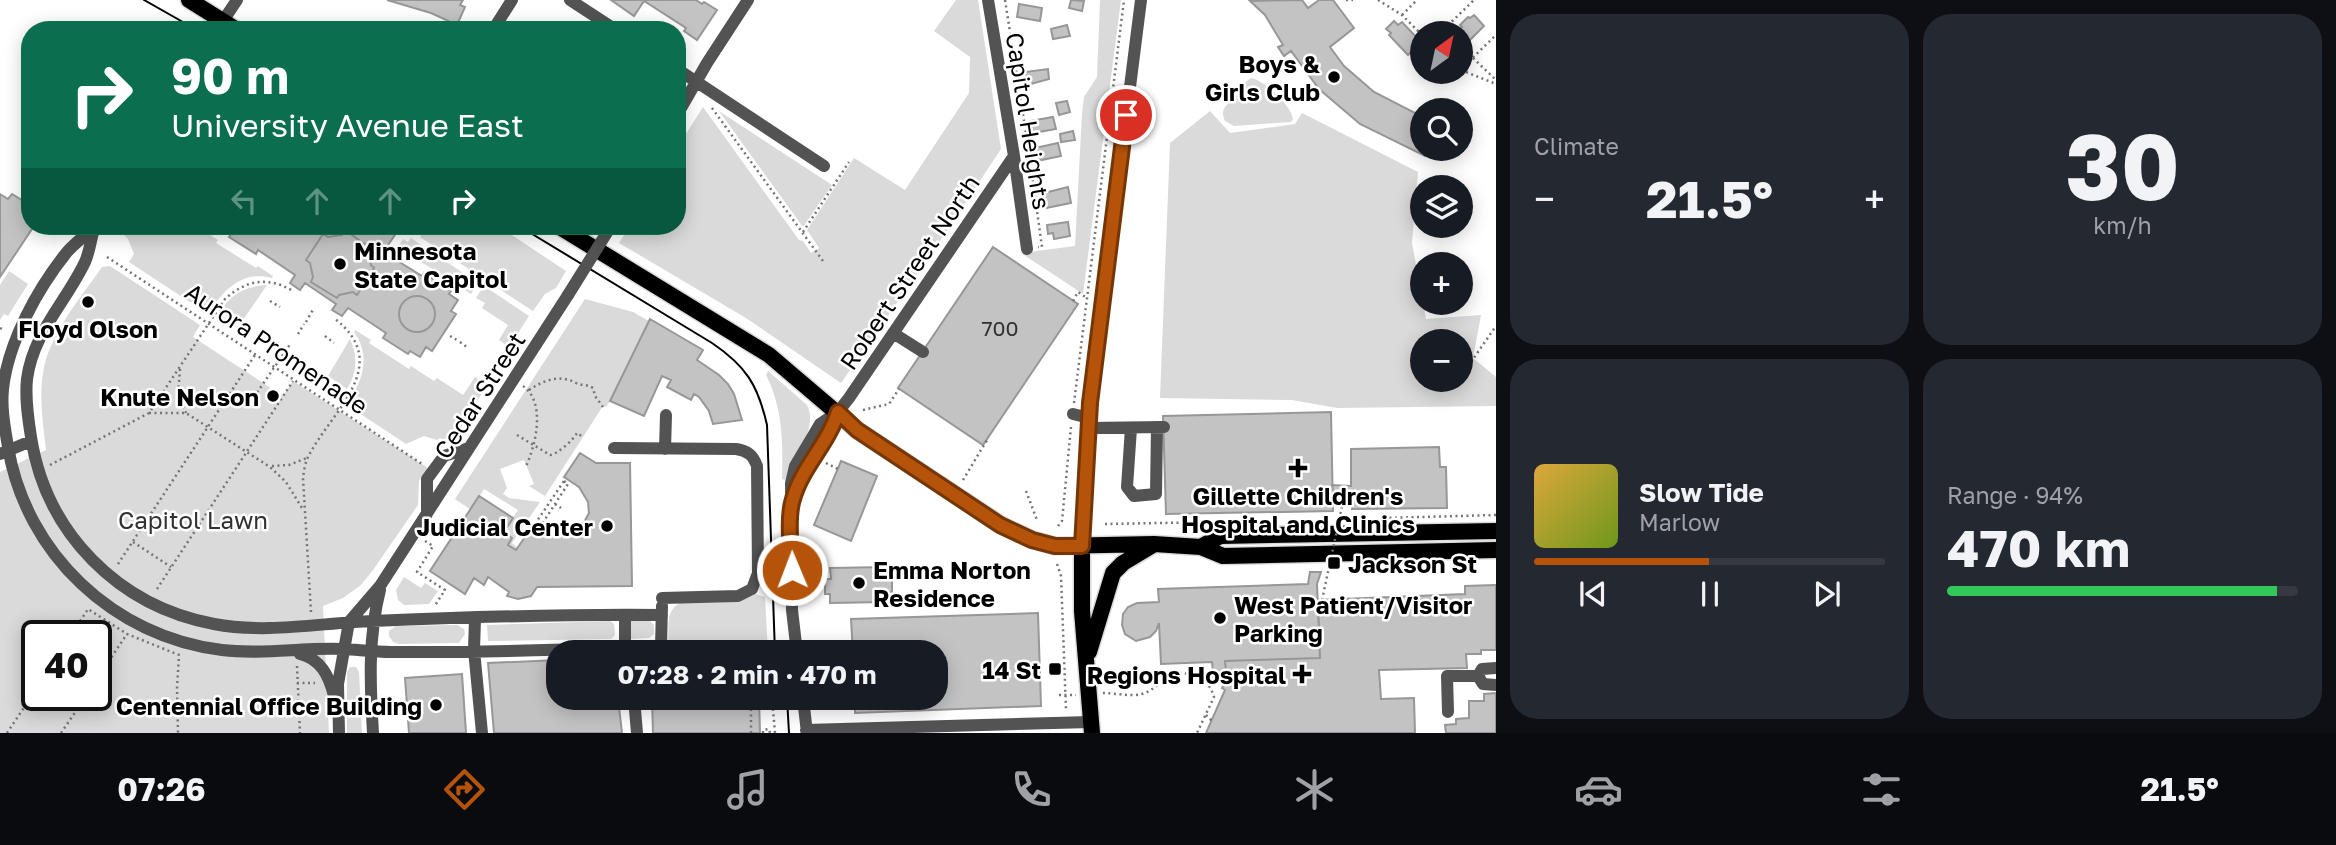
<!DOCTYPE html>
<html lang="en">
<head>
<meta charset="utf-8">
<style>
	:root { --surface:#171b24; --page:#242831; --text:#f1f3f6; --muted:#9ea1a6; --line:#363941; --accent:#b45309 }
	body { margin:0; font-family:"Golos Text",sans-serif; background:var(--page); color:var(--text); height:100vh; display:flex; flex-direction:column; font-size:26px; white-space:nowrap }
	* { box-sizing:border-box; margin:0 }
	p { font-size:23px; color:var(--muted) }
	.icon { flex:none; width:38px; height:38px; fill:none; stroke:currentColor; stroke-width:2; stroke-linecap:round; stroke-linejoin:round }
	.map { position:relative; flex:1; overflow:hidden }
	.sheet { display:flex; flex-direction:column; gap:14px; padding:14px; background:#0d0f14; width:840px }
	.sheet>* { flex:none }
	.top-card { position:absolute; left:21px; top:21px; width:665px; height:214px; border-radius:28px; box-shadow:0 4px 18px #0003; background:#0b6e4f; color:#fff; overflow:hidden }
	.needle { width:46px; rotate:33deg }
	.buttons { position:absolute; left:1410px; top:21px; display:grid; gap:14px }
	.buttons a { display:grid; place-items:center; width:63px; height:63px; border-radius:50%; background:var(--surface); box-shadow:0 4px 18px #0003; font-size:35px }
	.speed { position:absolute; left:21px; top:620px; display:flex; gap:14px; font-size:35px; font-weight:700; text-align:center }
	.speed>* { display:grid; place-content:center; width:91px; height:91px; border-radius:50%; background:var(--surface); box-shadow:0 4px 18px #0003; line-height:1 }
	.speed .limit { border:4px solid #111; border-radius:10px; background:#fff; color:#111 }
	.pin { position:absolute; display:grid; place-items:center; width:60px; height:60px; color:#fff; margin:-30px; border:4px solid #fff; border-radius:50%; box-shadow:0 2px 7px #0007 }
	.me { position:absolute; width:77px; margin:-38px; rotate:359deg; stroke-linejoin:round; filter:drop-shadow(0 0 5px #0008) }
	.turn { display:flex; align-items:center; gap:24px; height:147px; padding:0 35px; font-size:32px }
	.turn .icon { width:91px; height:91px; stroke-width:2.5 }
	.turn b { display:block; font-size:49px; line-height:60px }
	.lanes { display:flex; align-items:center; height:66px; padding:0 35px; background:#0003; justify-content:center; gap:35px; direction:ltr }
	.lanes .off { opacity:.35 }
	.big { font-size:52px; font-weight:700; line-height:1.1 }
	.sheet .card { flex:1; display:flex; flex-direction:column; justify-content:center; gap:10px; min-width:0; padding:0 24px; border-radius:28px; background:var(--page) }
	.sheet .dial { align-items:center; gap:0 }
	.dial b { font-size:91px; line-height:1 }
	.song { display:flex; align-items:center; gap:21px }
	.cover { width:84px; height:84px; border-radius:10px; background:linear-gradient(135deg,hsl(40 70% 55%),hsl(80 70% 35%)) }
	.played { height:7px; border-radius:4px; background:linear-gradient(90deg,var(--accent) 50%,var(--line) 50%) }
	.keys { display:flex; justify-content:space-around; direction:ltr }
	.heat { display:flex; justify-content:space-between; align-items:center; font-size:38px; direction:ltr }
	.charge { height:10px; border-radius:5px; background:linear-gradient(90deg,#34c759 94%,var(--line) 0) }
	.sheet .tiles { flex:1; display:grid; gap:14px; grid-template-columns:repeat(2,1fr) }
	.trip { position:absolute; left:546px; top:640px; width:402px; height:70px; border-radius:28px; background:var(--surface); box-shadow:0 4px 18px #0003; font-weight:700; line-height:70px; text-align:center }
	.dock { display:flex; height:112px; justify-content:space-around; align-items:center; background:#090b0e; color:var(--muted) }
	.dock .icon { width:49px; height:49px }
	.dock .on { color:var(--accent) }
	.dock b { font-size:32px; color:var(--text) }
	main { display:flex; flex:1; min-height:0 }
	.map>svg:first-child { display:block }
	.green { fill:#dadada; fill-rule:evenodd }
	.building { fill:#c3c3c3; stroke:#979797; stroke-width:2 }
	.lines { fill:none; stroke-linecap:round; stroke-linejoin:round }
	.major-casing { stroke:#dbdbdb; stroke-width:19 }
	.path { stroke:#757575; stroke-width:2.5; stroke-dasharray:2 3.5; stroke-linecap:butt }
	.minor { stroke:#535353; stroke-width:12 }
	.major { stroke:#000; stroke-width:16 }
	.tram { stroke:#000; stroke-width:2 }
	.path-bridge { stroke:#757575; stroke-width:2.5; stroke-dasharray:2 3.5; stroke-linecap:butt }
	.minor-bridge { stroke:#535353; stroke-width:12 }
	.route-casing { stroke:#753606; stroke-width:18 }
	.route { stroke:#b45309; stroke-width:12 }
	.poi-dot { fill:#000; stroke:#fff; stroke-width:2.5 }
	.labels { text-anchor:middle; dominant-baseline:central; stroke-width:5; stroke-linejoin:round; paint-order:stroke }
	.number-label { font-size:21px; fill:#313131 }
	.poi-label { font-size:24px; font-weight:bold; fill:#000; stroke:#fff; text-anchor:end }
	.street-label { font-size:24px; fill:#000; stroke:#fff }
	.park-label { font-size:24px; fill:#313131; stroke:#fff }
</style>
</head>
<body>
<main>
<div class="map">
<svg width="1496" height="733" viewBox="0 0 1496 733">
	<rect width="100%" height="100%" fill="#fff"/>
	<path class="green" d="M956 0H978L1001 149 938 244 841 383 746 318 619 243 630 226H677V148L703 107 799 240 803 241 811 253 819 248 807 230 854 158 905 190 969 93 970 57 934 31Z
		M1100 0H1121L1083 294 1021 253 1075 246 1082 114 1084 97 1097 77Z
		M1252 78C1267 83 1292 106 1293 120L1290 122 1234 126 1225 121C1219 107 1228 105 1236 96 1243 88 1242 82 1252 78Z
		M719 111 832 185 803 227Z
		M1210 111 1230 133 1295 124 1302 113 1418 172 1412 243 1426 319 1481 315 1473 358 1496 377V406L1337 408 1292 400 1160 398 1170 143ZM1423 341H1461V380H1423Z
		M125 226H197L218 240 216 243 256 268 258 266 273 276 272 278C241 270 223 291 208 314L129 262 134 254 128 239 121 232Z
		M427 226H498L566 271 556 288 545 294 533 311 420 237Z
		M411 238 478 283 471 294 398 247 403 239 408 242Z
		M110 266 200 325 193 337 283 396 293 381 428 468 419 481 418 505 373 570 361 585 343 598 323 606 329 733H0V472L46 450C43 424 39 399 43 373 49 334 80 299 102 267ZM37 635H96V695H37Z
		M9 271 28 284 8 316 4 314 0 320V285Z
		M267 285 243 320 223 307C235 292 248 286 267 285Z
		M484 286 529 316 509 347 499 340 508 325 482 308 485 303 476 298Z
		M585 299 633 312 649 321 610 401 606 407 603 406 545 496 529 486 534 484 524 460 500 469 507 488 503 494 509 498 540 502 512 543 518 548 516 550 508 545 504 532 518 510 484 489 471 510 455 499Z
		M355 330 371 340 369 343 409 369 411 366 434 381 437 378 463 395 475 377 487 385 457 434 453 433 447 443 440 438 437 440 424 436 406 444 347 405C362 381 372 357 354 332Z
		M350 339C358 356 357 373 347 389L328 376Z
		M768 371 807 405C819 429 793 458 785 480L782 479C783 443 783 408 766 375Z
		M404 577 421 588 425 583 438 591 429 604 404 605 398 600 396 590Z
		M756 594 765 597 768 651 660 653 668 644C670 628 664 611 680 603L738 602Z
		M610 621 614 624 615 635 611 639 488 641 487 625Z
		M631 621H650L654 625V634L649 638 631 639Z
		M457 625 464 629 465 634 459 643 399 644 393 642 389 636V631L396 626Z
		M350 667H356L359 672 362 733H347V672Z"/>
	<path class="building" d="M387 0H463L460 5 465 7 457 25 431 13Z
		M611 0H696L702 4 704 2 717 10 697 40 684 31 686 28 644 1 634 16Z
		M1071 0 1084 1 1082 11 1069 8Z
		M1302 0 1308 8 1319 0H1333L1354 28 1330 47 1344 66 1374 92 1423 117V149H1429L1425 156 1360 124 1319 89 1291 51 1284 56 1278 47 1283 45 1265 15 1250 1Z
		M1019 4 1042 8 1040 21 1017 17Z
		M1474 15 1484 26 1461 49V33H1456L1462 27 1460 25 1468 17 1470 18Z
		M1394 21 1398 25 1402 22 1421 42 1418 46 1422 51 1415 58 1410 53 1408 55 1389 35 1391 33 1386 29Z
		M1067 25 1070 36 1053 39 1051 29Z
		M1048 69 1049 79 1027 85 1025 72Z
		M1067 101 1070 112 1059 115 1056 103Z
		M1053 117 1056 129 1033 133 1030 121Z
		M1073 131 1075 140 1061 142 1060 134Z
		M1058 143 1061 156 1037 161 1035 148Z
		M1068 187 1071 203 1046 208 1044 193Z
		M0 194 8 199 12 194 30 205V226H34L0 277Z
		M1068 222 1070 236 1054 239 1053 233 1048 234 1047 225Z
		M223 226H401L386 248 395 255 393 258 422 276 424 273 451 291 449 294 458 300 451 311 456 314 432 351 426 347 420 357 410 351 408 354 383 338 386 333 348 308 342 316 332 310 336 304 305 283 300 290 290 283 295 275 258 250 256 254 229 237 231 234 222 228Z
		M251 226H276L264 231Z
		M345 230 370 248 368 251 371 265 374 268 357 295 353 292 339 295 337 298 311 282 313 277 310 263 306 260 323 234 328 237 342 235Z
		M993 247 1078 304 983 445 898 388Z
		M399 314a18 18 0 1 1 36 0a18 18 0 1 1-36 0Z
		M650 319 703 350 697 360 719 375 728 384 734 394 742 420 713 424 709 411 699 397 694 394 691 400 667 387 671 380 662 376 644 416 610 401Z
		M1331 412 1333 511 1166 514 1163 416Z
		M1439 447 1440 467H1446L1447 508 1352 509V502L1333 503 1332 485 1351 486V449Z
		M580 453 596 463H630L632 586 537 587 531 596 518 599 507 596 509 592 488 577 484 585 474 578 465 594 430 571 479 496 513 518 504 532 512 538 508 545 516 550 534 524 548 533 558 536 573 534 581 528 589 513 588 502 579 487 564 477Z
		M841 461 877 476 851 541 814 525Z
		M886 567V577H892V592H886V602L830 603V594H825V579H831L830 568Z
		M1310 572H1321L1317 584 1320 658 1225 661 1226 672H1213L1212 662 1161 664 1159 623 1156 631 1150 637 1136 641 1125 634 1122 625 1123 614 1128 607 1137 603 1159 602 1158 589 1308 584Z
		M1496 585V650H1481V654H1466L1467 668 1379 670 1381 699 1414 698 1415 733H1206L1225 690 1222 688 1225 683 1210 677 1213 672H1226L1225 661 1320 658 1318 600 1465 594V586Z
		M1038 613 1041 706 855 713V698H936V653H853L851 619Z
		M558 660V698H618L622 733H494L488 663Z
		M462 674 466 733H409L405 678Z
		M1496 693V733H1446L1445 725 1456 724V719L1469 718V701H1484V694Z
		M652 698H759L760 733H653Z"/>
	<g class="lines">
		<defs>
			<path id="major" d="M189 0 237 30
				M558 226 769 355 857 430 1001 525 1033 540 1055 546 1154 544 1201 547 1223 556 1496 550
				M1082 546V611L1092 733
				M1201 547 1220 536 1496 531
				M1089 652 1113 573 1123 563 1153 545"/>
		</defs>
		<use href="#major" class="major-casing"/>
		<path class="path" d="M1005 0 1028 146 1042 247H1038
			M1346 0H1353
			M1378 0 1402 15 1423 36
			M1402 15 1417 0
			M1440 33 1474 0
			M1473 58 1496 80
			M1461 69 1495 36
			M1461 70 1496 84
			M712 108 823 261
			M803 232 849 162
			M107 257 422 464
			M270 301 280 307
			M1073 301 1078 292 1087 298
			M306 322 314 308
			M0 328 4 330
			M298 334 304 324
			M325 336 334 343
			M450 336 457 340
			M460 342 468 348
			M1471 362 1496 326
			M180 369 178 395 186 413
			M523 386C546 402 536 445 526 466
			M529 390C544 380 560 374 576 383 582 386 587 384 593 388L595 396 603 407
			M254 397 291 343
			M1074 403 1124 0
			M863 410 889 404 899 389
			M149 413H186L270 467 286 482 302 508
			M517 435 550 455C558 454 573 440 577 433L583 437
			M826 463 838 469
			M50 465 149 413 225 299C246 280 268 276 293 291
			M272 466 289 465 309 457
			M963 480 987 440
			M564 481 568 484 542 524 537 521Z
			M1026 491 1037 520
			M555 504 561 508
			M1384 518 1496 515
			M1105 524 1216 522
			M1058 526 1062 521 1071 427
			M425 541 433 546 417 572 445 590 434 607
			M133 542 171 567
			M118 564 255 355
			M1057 564 1061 576 1066 710
			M802 587 825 586
			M157 589 293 381
			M311 612 303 478C304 471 305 463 308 457 331 411 395 365 334 318
			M71 635 88 609 127 634 179 655 177 688 178 733
			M297 666 300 733
			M96 680 127 634
			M297 683H315
			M1103 693C1115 693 1131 697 1142 694 1166 686 1169 661 1201 680 1209 684 1211 688 1214 697L1197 733
			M1059 695H1076
			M751 698V733
			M772 698 775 733
			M1206 715 1212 721
			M7 733 37 688
			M61 733 87 695
			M763 733V730L769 729 770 733"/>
		<path class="minor" d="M570 0 616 30
			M988 0 1014 156 1027 249
			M217 30 237 0
			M493 30 512 0
			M677 69 824 166
			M677 115 707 63 748 0
			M95 226C91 237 90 251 85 262 66 302 33 333 27 379 25 398 28 418 31 437 46 533 118 606 214 624 266 634 320 623 372 621 468 617 566 614 662 615
			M94 227C86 235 75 243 67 252 38 288 8 342 3 389 1 409 5 428 8 447 26 554 114 637 222 650 263 655 303 647 344 649 360 650 376 652 391 652 481 653 571 649 661 647L662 606
			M893 333 923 352
			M1073 414 1089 418
			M1088 428 1164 427
			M1131 428 1127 487 1134 496 1156 494 1157 427
			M614 448 736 449C748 451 753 455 757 466L758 573 752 589 738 596 662 598
			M665 449 666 415
			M0 454 31 441
			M794 494 798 485 832 431 838 412
			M427 514V479L444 456 469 448
			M1082 546 1090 403 1141 0
			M625 615V648
			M475 619 474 650 482 733
			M797 653 792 610 791 483 795 466 820 424 838 412 849 398 1014 156
			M300 654C321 659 329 676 334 696
			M1478 676 1483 684 1496 685
			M1478 676 1482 669 1496 668
			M634 698 637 733
			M803 698 807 733
			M1448 712 1447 676H1478
			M806 730 1091 722
			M339 733 338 684 349 622 380 586 568 295
			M373 733C370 684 368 637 380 590"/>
		<use href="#major" class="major"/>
		<path class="tram" d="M144 0 197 30
			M519 226 712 343C746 366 758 385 767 425L775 653
			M787 698 789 733"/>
		<path class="path-bridge" d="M1322 600 1343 502"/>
		<path class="minor-bridge" d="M568 295 611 226"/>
	</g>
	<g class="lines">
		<defs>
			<path id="route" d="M792 570C791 550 787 517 793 499 802 467 828 444 838 412L857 430 1000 525 1032 540 1055 546H1082L1090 403 1126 115"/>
		</defs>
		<use href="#route" class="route-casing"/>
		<use href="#route" class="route"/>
	</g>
	<g class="poi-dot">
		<circle cx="1334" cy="77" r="7"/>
		<circle cx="340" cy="264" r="7"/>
		<circle cx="88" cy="302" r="7"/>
		<circle cx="273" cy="396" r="7"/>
		<path d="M1294.5 457.5h7v7h7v7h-7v7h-7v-7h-7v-7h7z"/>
		<circle cx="607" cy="526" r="7"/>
		<rect x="1327" y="556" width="14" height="14" rx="3.5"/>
		<circle cx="859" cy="583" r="7"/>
		<circle cx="1220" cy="618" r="7"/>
		<rect x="1048" y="662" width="14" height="14" rx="3.5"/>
		<path d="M1298.5 663.5h7v7h7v7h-7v7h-7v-7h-7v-7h7z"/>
		<circle cx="436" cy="705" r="7"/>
	</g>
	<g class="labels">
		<g class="number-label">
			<text x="1000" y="328">700</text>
		</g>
		<g class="poi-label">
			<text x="1320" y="63">Boys &amp;<tspan x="1320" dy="28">Girls Club</tspan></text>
			<text x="354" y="250" text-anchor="start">Minnesota<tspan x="354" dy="28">State Capitol</tspan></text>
			<text x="88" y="328" text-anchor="middle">Floyd Olson</text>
			<text x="259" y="396">Knute Nelson</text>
			<text x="1298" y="495" text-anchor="middle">Gillette Children's<tspan x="1298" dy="28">Hospital and Clinics</tspan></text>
			<text x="593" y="526">Judicial Center</text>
			<text x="1348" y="563" text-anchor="start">Jackson St</text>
			<text x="873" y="569" text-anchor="start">Emma Norton<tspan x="873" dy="28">Residence</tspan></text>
			<text x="1234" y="604" text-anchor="start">West Patient/Visitor<tspan x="1234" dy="28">Parking</tspan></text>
			<text x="1041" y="669">14 St</text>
			<text x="1286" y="674">Regions Hospital</text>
			<text x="422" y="705">Centennial Office Building</text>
		</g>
		<g class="street-label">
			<text transform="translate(1029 121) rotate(81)">Capitol Heights</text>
			<text transform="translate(909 272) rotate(-56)">Robert Street North</text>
			<text transform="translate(277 348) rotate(34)">Aurora Promenade</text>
			<text transform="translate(479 395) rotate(-57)">Cedar Street</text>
		</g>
		<g class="park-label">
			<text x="193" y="519">Capitol Lawn</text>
		</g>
	</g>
</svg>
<div class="buttons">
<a><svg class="needle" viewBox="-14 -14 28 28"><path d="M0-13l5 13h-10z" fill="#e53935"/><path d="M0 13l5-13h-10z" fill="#9ea1a6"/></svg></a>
<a><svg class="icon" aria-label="search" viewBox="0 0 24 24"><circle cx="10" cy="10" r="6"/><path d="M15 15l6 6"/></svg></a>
<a><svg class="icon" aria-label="layers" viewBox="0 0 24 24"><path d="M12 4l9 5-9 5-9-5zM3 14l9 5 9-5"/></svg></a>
<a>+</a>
<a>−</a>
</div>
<div class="speed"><div class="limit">40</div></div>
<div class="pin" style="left:1126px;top:115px;background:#d93025"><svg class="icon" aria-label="arrive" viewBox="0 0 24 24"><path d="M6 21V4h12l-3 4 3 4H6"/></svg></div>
<svg class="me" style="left:792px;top:570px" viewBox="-20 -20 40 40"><circle r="17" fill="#b45309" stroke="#fff" stroke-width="3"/><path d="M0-11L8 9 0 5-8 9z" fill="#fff"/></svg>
<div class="trip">07:28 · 2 min · 470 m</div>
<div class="top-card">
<div class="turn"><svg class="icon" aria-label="right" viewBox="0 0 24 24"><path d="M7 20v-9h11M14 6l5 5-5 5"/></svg><div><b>90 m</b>University Avenue East</div></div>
<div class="lanes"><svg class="icon off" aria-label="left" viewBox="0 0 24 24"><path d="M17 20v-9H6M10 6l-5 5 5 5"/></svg><svg class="icon off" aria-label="ahead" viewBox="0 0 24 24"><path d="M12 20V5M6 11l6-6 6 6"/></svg><svg class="icon off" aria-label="ahead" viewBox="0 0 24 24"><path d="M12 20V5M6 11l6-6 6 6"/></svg><svg class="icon" aria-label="right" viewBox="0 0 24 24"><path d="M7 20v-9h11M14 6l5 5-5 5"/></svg></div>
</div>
</div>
<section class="sheet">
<div class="tiles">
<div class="card"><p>Climate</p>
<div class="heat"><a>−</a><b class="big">21.5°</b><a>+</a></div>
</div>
<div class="card dial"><b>30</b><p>km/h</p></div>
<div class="card">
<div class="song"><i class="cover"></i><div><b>Slow Tide</b><p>Marlow</p></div></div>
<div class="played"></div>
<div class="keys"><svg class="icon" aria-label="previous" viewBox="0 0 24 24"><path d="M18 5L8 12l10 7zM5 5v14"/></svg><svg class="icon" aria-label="pause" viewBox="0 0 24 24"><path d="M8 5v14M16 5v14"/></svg><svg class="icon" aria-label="next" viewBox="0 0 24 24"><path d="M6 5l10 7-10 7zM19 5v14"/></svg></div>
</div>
<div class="card"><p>Range · 94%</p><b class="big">470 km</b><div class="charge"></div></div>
</div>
</section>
</main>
<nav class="dock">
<b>07:26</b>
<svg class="icon on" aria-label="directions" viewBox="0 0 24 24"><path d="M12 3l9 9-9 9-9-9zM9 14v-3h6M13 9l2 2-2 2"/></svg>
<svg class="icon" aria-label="music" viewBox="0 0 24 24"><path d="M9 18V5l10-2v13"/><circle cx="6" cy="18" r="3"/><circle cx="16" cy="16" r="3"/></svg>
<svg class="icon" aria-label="phone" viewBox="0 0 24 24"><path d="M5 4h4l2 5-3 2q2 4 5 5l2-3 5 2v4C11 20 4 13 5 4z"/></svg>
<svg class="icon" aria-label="climate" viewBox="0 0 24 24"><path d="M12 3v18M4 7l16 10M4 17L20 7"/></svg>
<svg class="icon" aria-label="car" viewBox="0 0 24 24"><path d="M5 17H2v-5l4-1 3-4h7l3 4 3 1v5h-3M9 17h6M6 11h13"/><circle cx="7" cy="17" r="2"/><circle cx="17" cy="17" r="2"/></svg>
<svg class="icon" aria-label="filters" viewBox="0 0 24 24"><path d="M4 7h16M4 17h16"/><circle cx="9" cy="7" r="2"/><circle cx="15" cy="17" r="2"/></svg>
<b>21.5°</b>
</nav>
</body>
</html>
